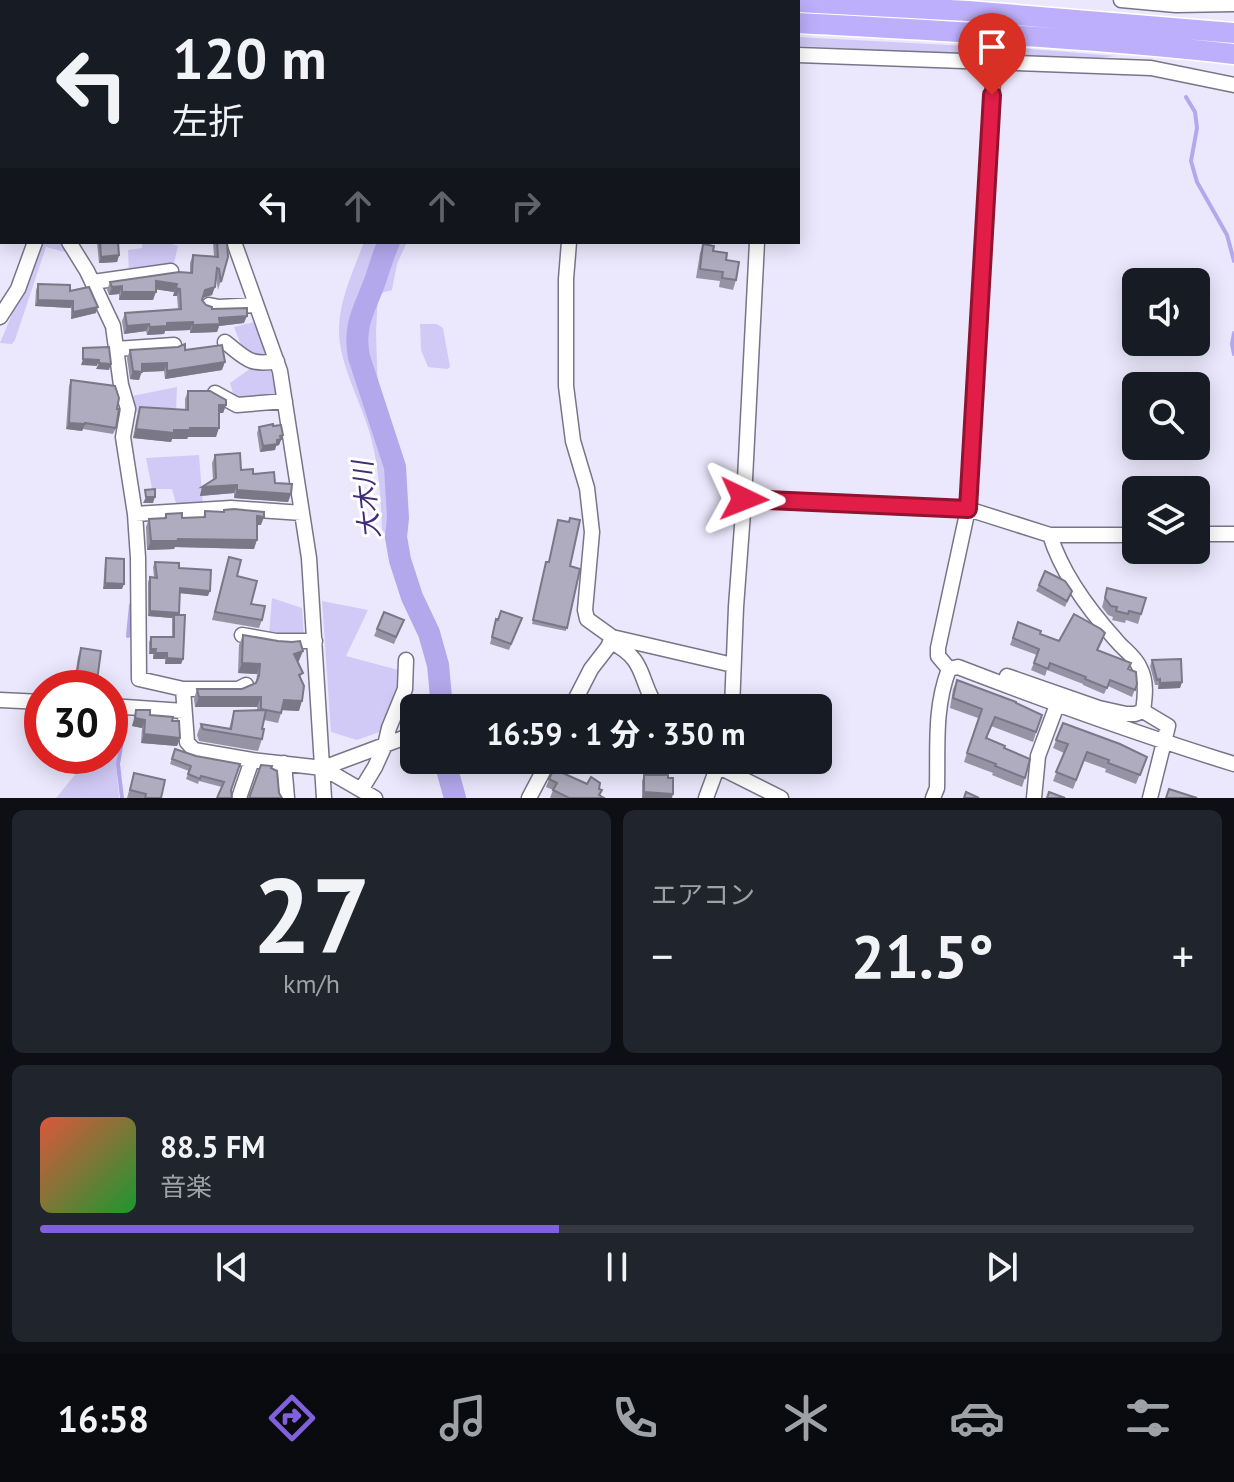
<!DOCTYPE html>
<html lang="ja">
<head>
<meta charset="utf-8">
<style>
	:root { --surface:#171b24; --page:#20242c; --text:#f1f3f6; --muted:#9ea1a6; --line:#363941; --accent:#8160db }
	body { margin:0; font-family:"PT Sans","Noto Sans JP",sans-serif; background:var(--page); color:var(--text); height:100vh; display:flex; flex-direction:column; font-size:30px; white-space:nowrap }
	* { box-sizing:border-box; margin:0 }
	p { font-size:26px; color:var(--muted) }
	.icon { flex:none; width:44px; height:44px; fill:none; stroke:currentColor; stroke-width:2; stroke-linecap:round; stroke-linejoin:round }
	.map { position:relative; height:798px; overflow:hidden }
	.drawer { display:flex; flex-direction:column; gap:12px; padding:12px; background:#0d0f14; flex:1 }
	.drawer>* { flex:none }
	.guide { position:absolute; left:0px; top:0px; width:800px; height:244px; box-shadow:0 4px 20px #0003; background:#171b24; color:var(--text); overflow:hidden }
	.buttons { position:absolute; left:1122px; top:268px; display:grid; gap:16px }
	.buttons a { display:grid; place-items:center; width:88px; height:88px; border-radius:12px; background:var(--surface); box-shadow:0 4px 20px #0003; font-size:40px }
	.speed { position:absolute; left:24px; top:670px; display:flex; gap:16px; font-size:40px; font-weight:700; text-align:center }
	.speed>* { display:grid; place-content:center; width:104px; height:104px; border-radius:50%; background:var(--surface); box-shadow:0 4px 20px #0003; line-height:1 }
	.speed .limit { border:12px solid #d22; background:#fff; color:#111 }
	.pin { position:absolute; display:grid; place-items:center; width:68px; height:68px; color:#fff; margin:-82px -34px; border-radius:50% 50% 50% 0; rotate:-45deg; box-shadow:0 0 8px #0007 }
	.pin .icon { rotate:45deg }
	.me { position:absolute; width:88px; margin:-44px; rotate:92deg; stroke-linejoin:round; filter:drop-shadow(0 0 6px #0008) }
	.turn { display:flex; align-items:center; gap:28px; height:168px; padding:0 40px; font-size:36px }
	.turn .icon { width:104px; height:104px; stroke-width:2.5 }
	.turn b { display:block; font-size:56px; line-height:68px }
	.lanes { display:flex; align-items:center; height:76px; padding:0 40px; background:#0003; justify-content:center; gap:40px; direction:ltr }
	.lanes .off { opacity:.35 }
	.big { font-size:60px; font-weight:800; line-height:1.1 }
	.drawer .card { flex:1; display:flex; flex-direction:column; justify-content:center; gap:12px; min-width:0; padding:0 28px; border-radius:12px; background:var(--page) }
	.drawer .dial { align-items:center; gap:0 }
	.dial b { font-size:104px; line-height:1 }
	.song { display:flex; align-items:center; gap:24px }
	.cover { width:96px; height:96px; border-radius:12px; background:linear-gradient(135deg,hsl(10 70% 55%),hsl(130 70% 35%)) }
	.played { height:8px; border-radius:4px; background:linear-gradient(90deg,var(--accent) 45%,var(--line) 45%) }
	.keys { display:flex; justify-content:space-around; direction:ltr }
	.heat { display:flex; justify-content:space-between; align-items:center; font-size:44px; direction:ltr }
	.drawer .tiles { flex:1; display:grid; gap:12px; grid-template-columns:1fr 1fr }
	.card:last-child { grid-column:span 2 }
	.trip { position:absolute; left:400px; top:694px; width:432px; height:80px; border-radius:12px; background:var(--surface); box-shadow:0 4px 20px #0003; font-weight:800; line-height:80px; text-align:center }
	.tab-bar { display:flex; height:128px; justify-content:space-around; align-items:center; background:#090b0e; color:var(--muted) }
	.tab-bar .icon { width:56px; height:56px }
	.tab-bar .active { color:var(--accent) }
	.tab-bar b { font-size:36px; color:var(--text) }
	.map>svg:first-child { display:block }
	.green { fill:#d1caf6 }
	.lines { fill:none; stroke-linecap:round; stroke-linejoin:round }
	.stream { stroke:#b4a8ec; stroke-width:4 }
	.river { stroke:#b4a8ec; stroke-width:22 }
	.minor-casing { stroke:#787587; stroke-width:17 }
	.major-casing { stroke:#fff; stroke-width:19 }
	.highway-casing { stroke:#fff; stroke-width:23 }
	.minor { stroke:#fff; stroke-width:14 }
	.major { stroke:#d7cffd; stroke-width:16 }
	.highway { stroke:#bdaffb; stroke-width:20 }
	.major-bridge-casing { stroke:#fff; stroke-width:19; stroke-linecap:butt }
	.major-bridge { stroke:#d7cffd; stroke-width:16 }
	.wall { fill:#9694a4 }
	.shaded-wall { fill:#7a7886 }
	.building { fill:#afacbf; stroke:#7a7886; stroke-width:2 }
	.route-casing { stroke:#92132f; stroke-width:20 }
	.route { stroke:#e11d48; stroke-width:14 }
	.labels { text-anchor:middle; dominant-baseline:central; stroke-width:6; stroke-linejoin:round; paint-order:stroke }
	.water-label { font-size:26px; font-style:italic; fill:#422b79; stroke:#fff }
</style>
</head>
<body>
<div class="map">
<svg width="1234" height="798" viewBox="0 0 1234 798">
	<rect width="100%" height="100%" fill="#ebe8fd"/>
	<path class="green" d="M798 37 986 47 979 55 798 46Z
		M1007 47 1116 56 1078 60 1012 56Z
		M39 242H60L69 253 46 247 15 340 12 344 0 343 23 288Z
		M142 242H166L178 246 173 267 129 274 128 250 142 248Z
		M364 242H379L357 297 351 337 354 358 391 470 394 515 391 539 382 530C381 499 379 469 371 438 362 402 337 363 339 325 341 296 354 269 364 242Z
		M393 242H407L397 264 392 290 378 294 376 333 378 393 369 367 365 336 389 249Z
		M258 321 267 357C245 357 241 346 234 327Z
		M420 324H437L443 328 450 367 447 369 428 367 421 350Z
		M270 367 277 397 235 400 230 383 251 368Z
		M177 387 176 412 133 413 132 396Z
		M199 455 203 506 177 507 172 489H152L146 458Z
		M272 598 302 608 304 636 269 635Z
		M322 601 368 610 346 656 402 671V687L385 730 357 740 331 732Z
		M110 711 126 712 116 764 119 798H56L78 771 85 756H110Z"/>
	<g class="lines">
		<path class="stream" d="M1186 97 1195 112 1197 128 1191 161 1197 182 1227 235 1234 261
			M1234 333 1232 344 1234 354
			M128 636 131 605
			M122 798 118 764 127 712"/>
		<path class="river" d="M291 0 295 2
			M389 242C384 252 382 261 378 272 368 305 352 321 359 357L395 467 398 518 396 537 400 560 412 597 429 633 438 665 442 708
			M446 760 448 773 455 798"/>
		<defs>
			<path id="minor" d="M363 0 366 2
				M1121 0 1176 5 1234 4
				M10 2 11 0
				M78 2 79 0
				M0 34H2
				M798 55 1151 68 1234 85
				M69 242 87 271 113 326 121 385 128 409 123 437 135 514 138 558 139 679 183 689 187 742 194 750 252 760 323 768 375 798
				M234 242 280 371 309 558 324 798
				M569 242 566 279V386L573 441 587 488 592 532 585 610 587 619 612 637 733 665
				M93 282 171 271
				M209 305 219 307 256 305
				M0 317 18 289 35 242
				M225 342C246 358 249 366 277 361
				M116 349 174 345
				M215 393 237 405 285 401
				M744 499 968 509 1050 535H1136
				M135 514 231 508 302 513
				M1196 534H1234
				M1050 535C1062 574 1089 610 1116 640 1124 650 1135 656 1140 668 1147 681 1145 697 1143 711L1168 726 1150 798
				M242 635 276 641H315
				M611 642C647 660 638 678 657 708
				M949 669 938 656V648L968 509 995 47
				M949 669 958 667C1049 702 1141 735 1234 764
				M1007 676 1099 708 1126 714H1135L1143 711
				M183 689H238L246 685
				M0 700 42 702
				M110 706 184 711
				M499 708C532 700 556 702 589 708
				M571 708 591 669 608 647 612 637
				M732 708 736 607 744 499 757 242
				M705 760 781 798
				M284 763 287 798
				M323 768 414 734
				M361 790 375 767 385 745 389 728 405 689 406 660
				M239 798 252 760
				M529 798 549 760
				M706 798 720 760
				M933 798 937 788C938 747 934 708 949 669
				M1034 798 1038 756 1057 705"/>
			<path id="major" d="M129 2 130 0
				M154 2 156 0
				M0 134 2 132"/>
			<path id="highway" d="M747 0 790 2
				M798 2 968 11 1234 33
				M0 20H2
				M798 23C944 31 1089 38 1234 54"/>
		</defs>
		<use href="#minor" class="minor-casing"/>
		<use href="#major" class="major-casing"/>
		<use href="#highway" class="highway-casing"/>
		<use href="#minor" class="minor"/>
		<use href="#major" class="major"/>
		<use href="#highway" class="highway"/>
		<defs>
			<path id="major-bridge" d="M0 160 2 158"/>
		</defs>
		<use href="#major-bridge" class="major-bridge-casing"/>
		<use href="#major-bridge" class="major-bridge"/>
	</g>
	<path class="wall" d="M97 242H118L119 255 117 262 99 263Z
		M213 242H227L228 257 218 290 216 277 212 295 203 298 202 300 206 305 212 309 244 323 219 326 217 332 190 333V330L165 331 164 334 147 335 146 331 124 334 122 321 125 313 178 309 177 296H173L174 292 156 289 153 300H119V294L109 295 107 290 110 282 190 273V263L193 255 214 256Z
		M703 244 726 260 736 280 733 290 719 287 720 281 696 278 700 253Z
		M38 284 70 291 96 313 71 319V308L35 306 36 290Z
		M130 350H185L222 370 165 379 164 371 142 372 139 380 130 379 127 358Z
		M71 380 116 428 113 434 83 429 82 431 66 429 69 386Z
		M188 391 226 405 223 413H219L216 437H188L187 439H172L171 442 133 438 137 416 140 407 185 410V399Z
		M273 426 283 435 279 445 276 446 275 450 260 452 257 433 259 427Z
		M215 455 241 470 275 483 291 494 288 502 234 498V493L200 496 202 487 213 480 212 463Z
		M205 511 261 525H257L254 549 175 547 174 549 147 550 146 527 149 519 164 518 166 514 182 518H203Z
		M569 522 570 566 566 631 532 624 545 565 548 562Z
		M229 557 251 604 262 620 259 628 212 620Z
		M106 558 122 589H103L105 563Z
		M155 562 179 568 208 596 180 593 178 615 183 659 181 664H165V659H153V654H149V642L151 637H172V618L148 616V582L150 577H154L153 567Z
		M1039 585 1072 591 1065 607 1036 591Z
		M1107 588 1141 614 1138 624 1126 620 1125 623 1112 620 1113 617 1108 615 1102 607Z
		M384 612 404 620 394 644 374 636Z
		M522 618 509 650 490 644 496 619Z
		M1018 622 1040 634 1059 641 1103 640 1098 650 1128 669 1137 684 1132 697 1108 686 1104 694 1083 685V684L1047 670 1045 676 1031 670 1037 655 1010 645Z
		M243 635 299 661H298L301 679 299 711 282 710 278 723 264 720 262 729V739L258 751 199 741 197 735 201 724 229 729 234 711 257 710V707H195L194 699 197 689H242L256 683 257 674 238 673 239 645Z
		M81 648 96 688H73L78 657Z
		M1152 660 1182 682 1180 688 1158 689V685H1155L1150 666Z
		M957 680 1042 715 1033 742 991 726 987 738 1004 748 1025 778 1022 787 992 775 993 773 964 762 978 718 950 708 953 689Z
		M136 710 150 715 172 721 180 738 177 746 141 743 142 728 132 726Z
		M1063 723 1147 757 1136 784 1105 772 1106 769 1084 761 1073 789 1053 781 1064 753 1053 748Z
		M175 749 196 756 240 764 222 787 199 781 198 784 186 779 189 771 170 764Z
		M134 773 161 798H127Z
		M644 775H668L642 798V781Z
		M549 779 587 784 602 790 600 796 604 798H550L553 790 546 787Z"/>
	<path class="shaded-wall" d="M119 255 117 262 99 263 101 257Z
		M156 281 177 284 174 292 153 289Z
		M122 286 119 294 109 295 112 287Z
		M215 287 212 295 202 298 205 290Z
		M176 288 180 289 177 296H173Z
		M122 292H156L153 300H119Z
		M38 300 73 301 71 308 35 306Z
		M98 307 96 313 71 319 73 312Z
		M247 316 244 323 219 326 217 332 190 333 193 325 219 318Z
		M193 322 190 330 165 331 164 334 147 335 150 327 167 323Z
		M149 324 146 331 124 334 127 326Z
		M83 359 99 360 97 366 81 365Z
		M225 362 222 370 165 379 167 371Z
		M99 363 111 364 109 370 96 369Z
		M167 363 164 371 141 372 139 380 130 379 133 371 142 364Z
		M219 405H226L223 413H216Z
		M69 423 85 424 82 431 66 429Z
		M190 428H219L216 437H188L187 439H172L171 442 133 438 136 429 174 430Z
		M283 435 279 445 276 446 275 450 260 452 263 446 277 440 280 436Z
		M237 485 234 493 200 496 202 487Z
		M237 490 291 494 288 502 234 498Z
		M146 497H155L153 503H143Z
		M257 516 264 517 261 525H254Z
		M178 539 257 540 254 549 175 547 174 549 147 550 151 541Z
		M105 583 124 584 122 589H103Z
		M180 588 210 591 208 596 178 593Z
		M150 611 179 613 177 618 174 615 172 618 148 616Z
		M151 649H156L153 654H149Z
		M303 651 299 661 291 664 294 654Z
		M155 653H167L165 659H153Z
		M167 658 183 659 181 664H165Z
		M242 663 260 664 257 674 238 673Z
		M1182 682 1180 688 1158 689 1160 683Z
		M199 697H261L257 707H195Z
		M284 700 302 701 299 711 280 710Z
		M135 718 145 720 142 728 132 726Z
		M144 734 180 738 177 746 141 743Z
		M644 792 673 794 672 798H642Z"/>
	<path class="building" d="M100 242H118L119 255 101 257Z
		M217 242H227L228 257 221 282 219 269 217 268 215 287 205 290 202 300 206 305 212 307V309L247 308V316L219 318 220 324 193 325V322L167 323V326L150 327 149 324 127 326 125 313 181 309 180 289 176 288 177 284 156 281V292H122V286L112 287 110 282 179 272 192 273 193 255 218 257Z
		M703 244 714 246 713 251 727 253 726 260 739 262 736 280 722 278 723 272 700 269Z
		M38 284 70 285V291L89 287 98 307 73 312V301L38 300Z
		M185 344V350L222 345 225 362 167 371V363L142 364V372L133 371 130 350 178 347Z
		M109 347 111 364 99 363V360L83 359V348Z
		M71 380 115 386 119 398 117 409H119L116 428 85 423V424L69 423Z
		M188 391H210L226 400V405H219V428H190V430H174V433L136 429 140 407 188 410Z
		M273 424V426L281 425 283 435 280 436 281 439 277 440V444L263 446 259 427Z
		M240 453 241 470 253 469V474L274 472 275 483 292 484 291 494 237 490V485L202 487 216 478 215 455Z
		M155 489V497H146L145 490Z
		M234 509 264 512V517L257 516V540L178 539 177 541H151L149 519 166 518V514L182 513V518L205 517V511L224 512V510Z
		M570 518 580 520 570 566 580 569 567 628 533 620 546 562H549L558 520 569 522Z
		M229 557 241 560 237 576 257 581 251 604 265 606 262 620 215 612Z
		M106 558 124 559V584L105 583Z
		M155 562 179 563V568L211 570 210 591 180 588 179 613 150 611V577L157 578Z
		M1045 571 1065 581 1072 591 1067 601 1039 585Z
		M1107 588 1146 598 1141 614 1129 611 1128 614 1116 611 1117 607 1111 606 1105 598Z
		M501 611 522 618 511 644 492 637 496 619 498 620Z
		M384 612 404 620 396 637 377 629Z
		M1074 614 1101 629 1105 633 1097 650 1131 663 1128 669 1136 672 1137 684 1135 690 1110 680 1107 688 1085 679 1086 677 1050 663 1048 669 1034 663 1039 649 1013 638 1018 622 1041 631 1040 634 1059 641Z
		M174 615H185L183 659 167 658V653H155L156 649H151V637H174Z
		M243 635 278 641 292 642 300 641 303 651 294 654 303 673 299 675 304 686 302 701 284 700 281 713 261 709V697H199L197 689H242L256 683 259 676 260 664 242 663Z
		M81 648 101 651 96 688 75 685Z
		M1181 659 1182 682 1160 683V679L1157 680 1152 660Z
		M957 680 1016 702V703L1042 715 1036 732 995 717 986 738 1005 746 1004 748 1030 759 1025 778 995 766 996 764 967 753 982 709 953 698Z
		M686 698 724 703V708H685Z
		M136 710H150V715L173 717 172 721H179L180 738 144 734 145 720 135 718Z
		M266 710 262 729H264L262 739 203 729 201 724 231 729 234 711Z
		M1063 723 1120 744 1147 757 1140 775 1108 763 1109 760 1087 752 1076 780 1056 772 1068 744 1056 740Z
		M175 749 196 756 240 764 231 790 232 798H217L224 782 201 776 200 779 188 774 191 766 172 759Z
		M261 765 272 766 271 768 277 771 279 793 282 798H249Z
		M554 769 587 784 591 777 600 783 599 789 602 790 599 795 604 798H569L553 790 557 783 549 779Z
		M134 773 165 780 161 798H145L146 794 130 790Z
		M644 775H668V778H673V794L644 792Z
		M1169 789 1197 798H1166Z
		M966 792 979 798H964Z
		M1049 792 1065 798H1047Z"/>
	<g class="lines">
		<defs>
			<path id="route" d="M744 499 968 509 992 95"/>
		</defs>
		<use href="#route" class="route-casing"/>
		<use href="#route" class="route"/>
	</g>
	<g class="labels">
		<g class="water-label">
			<text transform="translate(366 500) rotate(-96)">大木川</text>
		</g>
	</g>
</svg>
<div class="buttons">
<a><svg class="icon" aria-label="sound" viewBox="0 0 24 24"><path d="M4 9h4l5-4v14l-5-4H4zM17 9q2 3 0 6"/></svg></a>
<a><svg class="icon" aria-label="search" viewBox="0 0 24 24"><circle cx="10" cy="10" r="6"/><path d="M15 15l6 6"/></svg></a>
<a><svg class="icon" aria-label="layers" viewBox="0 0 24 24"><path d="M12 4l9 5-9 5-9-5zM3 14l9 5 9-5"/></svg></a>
</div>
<div class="speed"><div class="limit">30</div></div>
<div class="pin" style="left:992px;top:95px;background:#d93025"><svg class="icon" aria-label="arrive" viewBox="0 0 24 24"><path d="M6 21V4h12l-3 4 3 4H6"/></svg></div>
<svg class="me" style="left:744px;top:499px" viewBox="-20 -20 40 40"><path d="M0-17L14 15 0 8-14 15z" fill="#e11d48" stroke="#fff" stroke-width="4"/></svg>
<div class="trip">16:59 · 1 分 · 350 m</div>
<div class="guide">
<div class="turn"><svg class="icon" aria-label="left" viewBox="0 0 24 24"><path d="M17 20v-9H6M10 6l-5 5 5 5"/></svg><div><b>120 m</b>左折</div></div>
<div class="lanes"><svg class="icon" aria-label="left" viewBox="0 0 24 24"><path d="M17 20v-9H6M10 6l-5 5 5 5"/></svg><svg class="icon off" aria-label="ahead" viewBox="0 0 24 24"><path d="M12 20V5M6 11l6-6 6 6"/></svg><svg class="icon off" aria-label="ahead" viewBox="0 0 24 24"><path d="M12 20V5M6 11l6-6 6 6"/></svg><svg class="icon off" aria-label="right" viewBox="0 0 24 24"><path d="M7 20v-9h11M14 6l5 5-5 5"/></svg></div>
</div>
</div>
<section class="drawer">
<div class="tiles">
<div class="card dial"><b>27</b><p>km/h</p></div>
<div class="card"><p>エアコン</p>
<div class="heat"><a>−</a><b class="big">21.5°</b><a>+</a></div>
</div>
<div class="card">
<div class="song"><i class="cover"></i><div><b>88.5 FM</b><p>音楽</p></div></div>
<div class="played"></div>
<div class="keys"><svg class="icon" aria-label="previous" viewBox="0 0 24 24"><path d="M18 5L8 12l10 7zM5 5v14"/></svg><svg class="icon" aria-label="pause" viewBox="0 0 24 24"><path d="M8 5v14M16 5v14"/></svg><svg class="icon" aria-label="next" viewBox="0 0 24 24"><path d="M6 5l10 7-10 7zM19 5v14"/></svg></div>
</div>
</div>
</section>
<nav class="tab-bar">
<b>16:58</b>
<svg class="icon active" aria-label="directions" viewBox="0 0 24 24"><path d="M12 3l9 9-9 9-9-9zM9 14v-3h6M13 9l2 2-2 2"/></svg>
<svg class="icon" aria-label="music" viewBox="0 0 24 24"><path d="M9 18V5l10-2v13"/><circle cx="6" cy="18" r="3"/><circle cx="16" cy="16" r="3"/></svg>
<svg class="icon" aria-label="phone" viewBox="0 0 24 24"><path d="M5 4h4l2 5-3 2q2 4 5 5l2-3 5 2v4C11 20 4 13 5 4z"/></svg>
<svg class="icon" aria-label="climate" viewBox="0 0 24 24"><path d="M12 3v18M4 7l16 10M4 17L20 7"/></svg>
<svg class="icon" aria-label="car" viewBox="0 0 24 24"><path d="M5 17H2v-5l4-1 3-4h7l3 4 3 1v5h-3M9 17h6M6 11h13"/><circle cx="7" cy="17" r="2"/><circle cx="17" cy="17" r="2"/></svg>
<svg class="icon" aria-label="filters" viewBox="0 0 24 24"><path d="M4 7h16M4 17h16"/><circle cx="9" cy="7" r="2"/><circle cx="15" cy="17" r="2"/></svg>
</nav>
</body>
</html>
